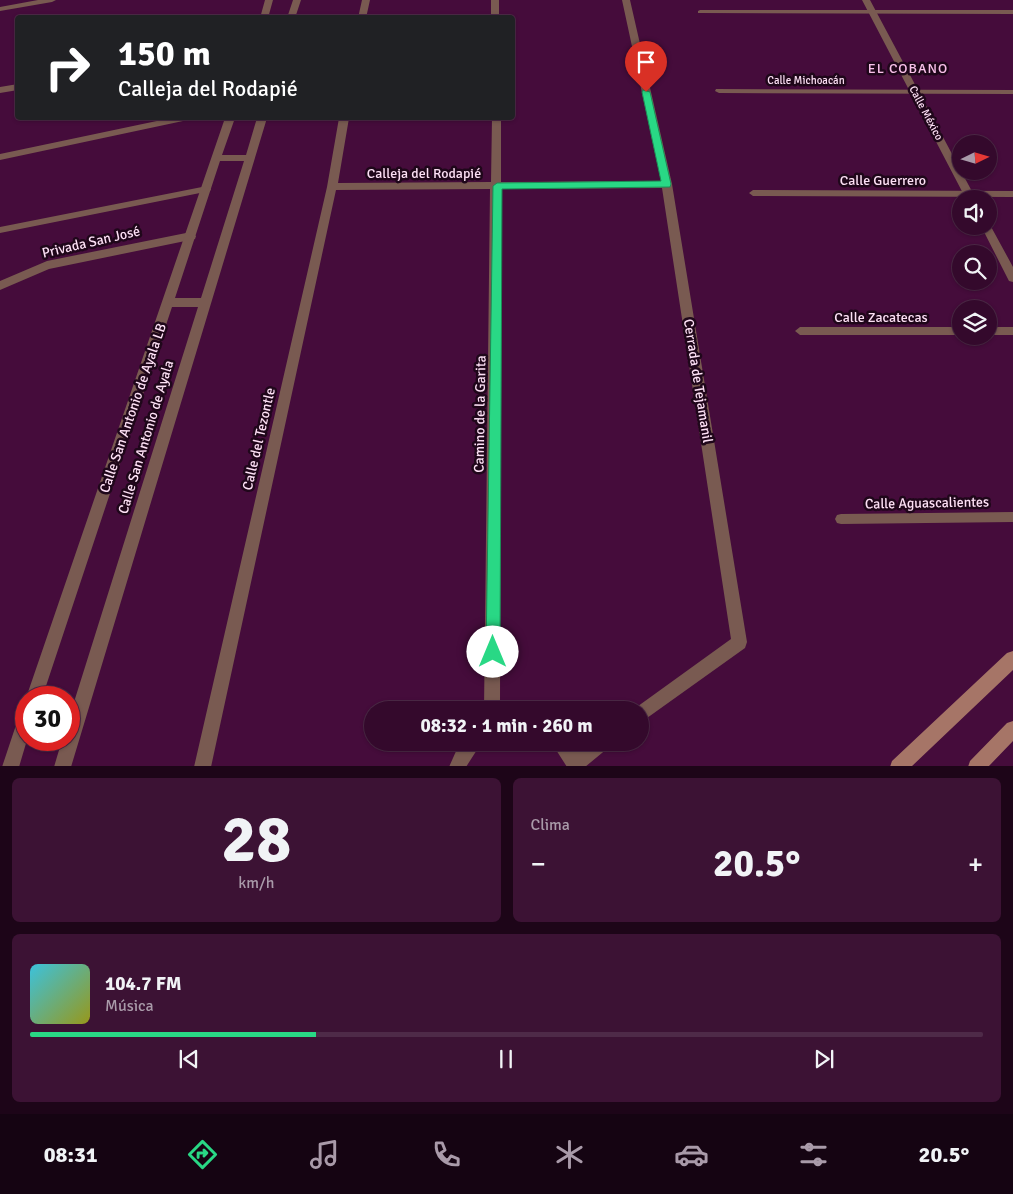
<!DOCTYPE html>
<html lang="es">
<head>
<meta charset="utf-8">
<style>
	:root { --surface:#34092c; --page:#3c1234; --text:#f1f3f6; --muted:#a99aa9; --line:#4e2a48; --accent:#29d885 }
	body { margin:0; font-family:Signika,sans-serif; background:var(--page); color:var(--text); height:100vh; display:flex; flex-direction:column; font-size:19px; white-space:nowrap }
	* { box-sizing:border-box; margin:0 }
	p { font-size:16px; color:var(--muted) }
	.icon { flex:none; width:28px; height:28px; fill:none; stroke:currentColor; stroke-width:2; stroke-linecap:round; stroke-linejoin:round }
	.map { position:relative; height:766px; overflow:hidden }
	.sheet { display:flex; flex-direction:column; gap:12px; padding:12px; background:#1d0518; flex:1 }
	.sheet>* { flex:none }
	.guide { position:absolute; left:15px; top:15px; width:500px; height:105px; border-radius:5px; box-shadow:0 1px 4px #0004,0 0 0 1px var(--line); background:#202124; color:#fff; overflow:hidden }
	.needle { width:32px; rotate:85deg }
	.buttons { position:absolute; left:952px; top:135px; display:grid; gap:10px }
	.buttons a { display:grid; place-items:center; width:45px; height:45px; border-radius:50%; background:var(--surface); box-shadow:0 1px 4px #0004,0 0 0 1px var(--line); font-size:25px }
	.speed { position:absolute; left:15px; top:686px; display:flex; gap:10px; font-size:25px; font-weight:700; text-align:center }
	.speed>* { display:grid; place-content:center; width:65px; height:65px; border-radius:50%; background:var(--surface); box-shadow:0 1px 4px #0004,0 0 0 1px var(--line); line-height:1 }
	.speed .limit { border:8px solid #d22; background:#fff; color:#111 }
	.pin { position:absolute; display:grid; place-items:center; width:42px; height:42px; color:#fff; margin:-51px -21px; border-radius:50% 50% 50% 0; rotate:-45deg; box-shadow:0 0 5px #0007 }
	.pin .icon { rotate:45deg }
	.me { position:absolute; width:55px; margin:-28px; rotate:0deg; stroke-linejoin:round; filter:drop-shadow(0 0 4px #0008) }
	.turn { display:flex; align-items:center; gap:18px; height:105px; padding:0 20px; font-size:22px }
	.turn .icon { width:65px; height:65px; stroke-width:2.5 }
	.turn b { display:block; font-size:35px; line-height:42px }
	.big { font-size:38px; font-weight:700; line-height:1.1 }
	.sheet .tile { flex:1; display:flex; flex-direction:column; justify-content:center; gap:8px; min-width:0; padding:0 18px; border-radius:8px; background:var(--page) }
	.sheet .dial { align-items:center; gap:0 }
	.dial b { font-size:65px; line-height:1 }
	.song { display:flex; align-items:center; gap:15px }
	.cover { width:60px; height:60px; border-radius:8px; background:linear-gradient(135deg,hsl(190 70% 55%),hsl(60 70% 35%)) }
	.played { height:5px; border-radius:2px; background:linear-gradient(90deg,var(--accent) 30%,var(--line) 30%) }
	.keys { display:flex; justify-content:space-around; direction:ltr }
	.heat { display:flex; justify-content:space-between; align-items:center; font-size:28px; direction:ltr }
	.sheet .tiles { flex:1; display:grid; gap:12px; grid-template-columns:1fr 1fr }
	.tile:last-child { grid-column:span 2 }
	.trip { position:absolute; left:364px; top:701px; width:285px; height:50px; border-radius:25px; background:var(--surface); box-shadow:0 1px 4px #0004,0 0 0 1px var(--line); font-weight:700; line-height:50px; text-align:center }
	.dock { display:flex; height:80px; justify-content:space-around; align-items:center; background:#150412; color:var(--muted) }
	.dock .icon { width:35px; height:35px }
	.dock .on { color:var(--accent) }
	.dock b { font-size:22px; color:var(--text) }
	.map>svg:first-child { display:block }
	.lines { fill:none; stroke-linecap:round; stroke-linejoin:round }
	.service { fill:#795a51; fill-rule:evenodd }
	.minor { fill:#795a51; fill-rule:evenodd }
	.tertiary { fill:#795a51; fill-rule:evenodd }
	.secondary { fill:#a67567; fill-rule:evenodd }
	.route { fill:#29d885; stroke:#1b8c56 }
	.labels { text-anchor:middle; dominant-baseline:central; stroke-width:5; stroke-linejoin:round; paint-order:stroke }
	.far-street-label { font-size:11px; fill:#fde0f5; stroke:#1f071a }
	.far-quarter-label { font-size:14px; letter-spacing:1px; fill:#f8c0e9; stroke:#1f071a }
	.street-label { font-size:14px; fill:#fde0f5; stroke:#1f071a }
</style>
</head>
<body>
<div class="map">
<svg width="1013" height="767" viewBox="0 0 1013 767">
	<rect width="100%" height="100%" fill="#450c3b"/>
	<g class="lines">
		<path class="service" d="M700 10H1013V14L698 13V11Z
			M716 89 1013 90V94L719 93 715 91Z
			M207 186 211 189 210 191 0 233V227Z
			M753 190 1013 191V197L753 196 749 193Z
			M800 327H961V335H800L795 331Z
			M989 327H1013V335H989Z
			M1013 512V522L841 524 837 523 835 519 837 515 841 514Z"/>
		<path class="minor" d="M38 0H56L52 2 0 11V7Z
			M362 0H370L366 18H358Z
			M491 0H499V18H491Z
			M622 0H630L672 184 747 642 745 648 640 723V710L634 709 731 639 662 188 501 189 500 710H484L490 189 336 190 211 767H194L327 187 339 118H349L338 183 491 182 492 118H501V182L661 181Z
			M862 0H870L976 199H966Z
			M18 84V90L0 93V87Z
			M171 118H188L183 121 0 160V154Z
			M989 223 1013 267V282L1009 281 981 226H989Z
			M191 232 196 236 195 239 49 269 0 290V281L47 261Z
			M463 742H482L466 767H449L457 749Z
			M551 742H571L576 751 587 742H610L608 748 585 767H567Z"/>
		<path class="tertiary" d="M265 0H273L268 18H260Z
			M293 0H301L295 18H287Z
			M225 118H235L222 155H246L257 118H267L71 767H54L62 740H69V718L198 307H172L42 698H26ZM220 161H244L201 298H175Z
			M26 711 27 740 19 767H2L20 713Z"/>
		<path class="secondary" d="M1013 651V670L911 767H890L892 761 1007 653Z
			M1013 721V741L988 767H968L970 761 1007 723Z"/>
	</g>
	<path class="route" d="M643 90 650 92 671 184 670 187 502 189 500 652 498 657 493 659 488 657 486 652 493 186 497 183 661 181 642 92Z"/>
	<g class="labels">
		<g class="far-street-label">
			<text x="806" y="80">Calle Michoacán</text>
			<text transform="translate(926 113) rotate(62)">Calle México</text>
		</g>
		<g class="far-quarter-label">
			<text x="908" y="68">EL COBANO</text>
		</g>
		<g class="street-label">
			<text x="424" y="173">Calleja del Rodapié</text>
			<text x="883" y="180">Calle Guerrero</text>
			<text transform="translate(91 242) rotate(-13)">Privada San José</text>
			<text x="881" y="317">Calle Zacatecas</text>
			<text transform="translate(698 381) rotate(81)">Cerrada de Tejamanil</text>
			<text transform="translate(133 408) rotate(-71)">Calle San Antonio de Ayala LB</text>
			<text transform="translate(480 414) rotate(-89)">Camino de la Garita</text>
			<text transform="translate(146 437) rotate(-73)">Calle San Antonio de Ayala</text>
			<text transform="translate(259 439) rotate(-77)">Calle del Tezontle</text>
			<text transform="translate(927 503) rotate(-1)">Calle Aguascalientes</text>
		</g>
	</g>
</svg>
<div class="buttons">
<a><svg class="needle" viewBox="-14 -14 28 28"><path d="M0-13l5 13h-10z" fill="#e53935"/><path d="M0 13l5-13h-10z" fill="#a99aa9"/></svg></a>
<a><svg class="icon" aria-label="sound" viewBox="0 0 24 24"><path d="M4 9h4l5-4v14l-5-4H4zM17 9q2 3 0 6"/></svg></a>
<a><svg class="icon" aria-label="search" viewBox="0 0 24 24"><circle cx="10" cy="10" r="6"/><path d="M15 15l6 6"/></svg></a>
<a><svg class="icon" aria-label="layers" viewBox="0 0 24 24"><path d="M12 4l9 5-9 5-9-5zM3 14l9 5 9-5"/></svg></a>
</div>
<div class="speed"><div class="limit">30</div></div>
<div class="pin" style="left:646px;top:92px;background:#d93025"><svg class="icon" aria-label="arrive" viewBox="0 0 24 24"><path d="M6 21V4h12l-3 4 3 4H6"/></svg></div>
<svg class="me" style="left:493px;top:652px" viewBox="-20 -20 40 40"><circle r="19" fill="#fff"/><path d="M0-13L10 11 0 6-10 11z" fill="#29d885"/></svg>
<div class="trip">08:32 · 1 min · 260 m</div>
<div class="guide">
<div class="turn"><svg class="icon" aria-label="right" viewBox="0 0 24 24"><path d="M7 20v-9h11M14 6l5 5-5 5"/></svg><div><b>150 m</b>Calleja del Rodapié</div></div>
</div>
</div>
<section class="sheet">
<div class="tiles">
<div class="tile dial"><b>28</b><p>km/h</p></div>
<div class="tile"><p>Clima</p>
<div class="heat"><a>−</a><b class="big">20.5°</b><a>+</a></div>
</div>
<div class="tile">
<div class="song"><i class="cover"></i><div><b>104.7 FM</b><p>Música</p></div></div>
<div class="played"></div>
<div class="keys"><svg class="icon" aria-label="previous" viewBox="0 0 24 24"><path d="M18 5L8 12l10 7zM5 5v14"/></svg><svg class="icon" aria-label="pause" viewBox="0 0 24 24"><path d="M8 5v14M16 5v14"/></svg><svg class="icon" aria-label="next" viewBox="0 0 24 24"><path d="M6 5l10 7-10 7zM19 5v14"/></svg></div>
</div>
</div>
</section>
<nav class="dock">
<b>08:31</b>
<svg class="icon on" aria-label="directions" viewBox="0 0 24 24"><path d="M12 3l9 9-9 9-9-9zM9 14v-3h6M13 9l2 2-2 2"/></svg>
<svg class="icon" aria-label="music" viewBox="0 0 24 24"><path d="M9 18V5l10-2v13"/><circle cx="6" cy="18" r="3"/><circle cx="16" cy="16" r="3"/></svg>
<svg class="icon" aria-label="phone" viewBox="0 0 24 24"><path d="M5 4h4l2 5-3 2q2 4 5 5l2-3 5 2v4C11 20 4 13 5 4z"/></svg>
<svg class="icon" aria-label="climate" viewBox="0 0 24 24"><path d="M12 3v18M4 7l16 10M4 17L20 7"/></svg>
<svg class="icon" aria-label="car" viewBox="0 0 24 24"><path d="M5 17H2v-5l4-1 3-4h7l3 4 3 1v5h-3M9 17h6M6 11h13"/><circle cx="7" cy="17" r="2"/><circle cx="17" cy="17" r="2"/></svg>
<svg class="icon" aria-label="filters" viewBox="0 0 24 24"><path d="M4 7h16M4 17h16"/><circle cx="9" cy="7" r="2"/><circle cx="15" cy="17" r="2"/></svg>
<b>20.5°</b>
</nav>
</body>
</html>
